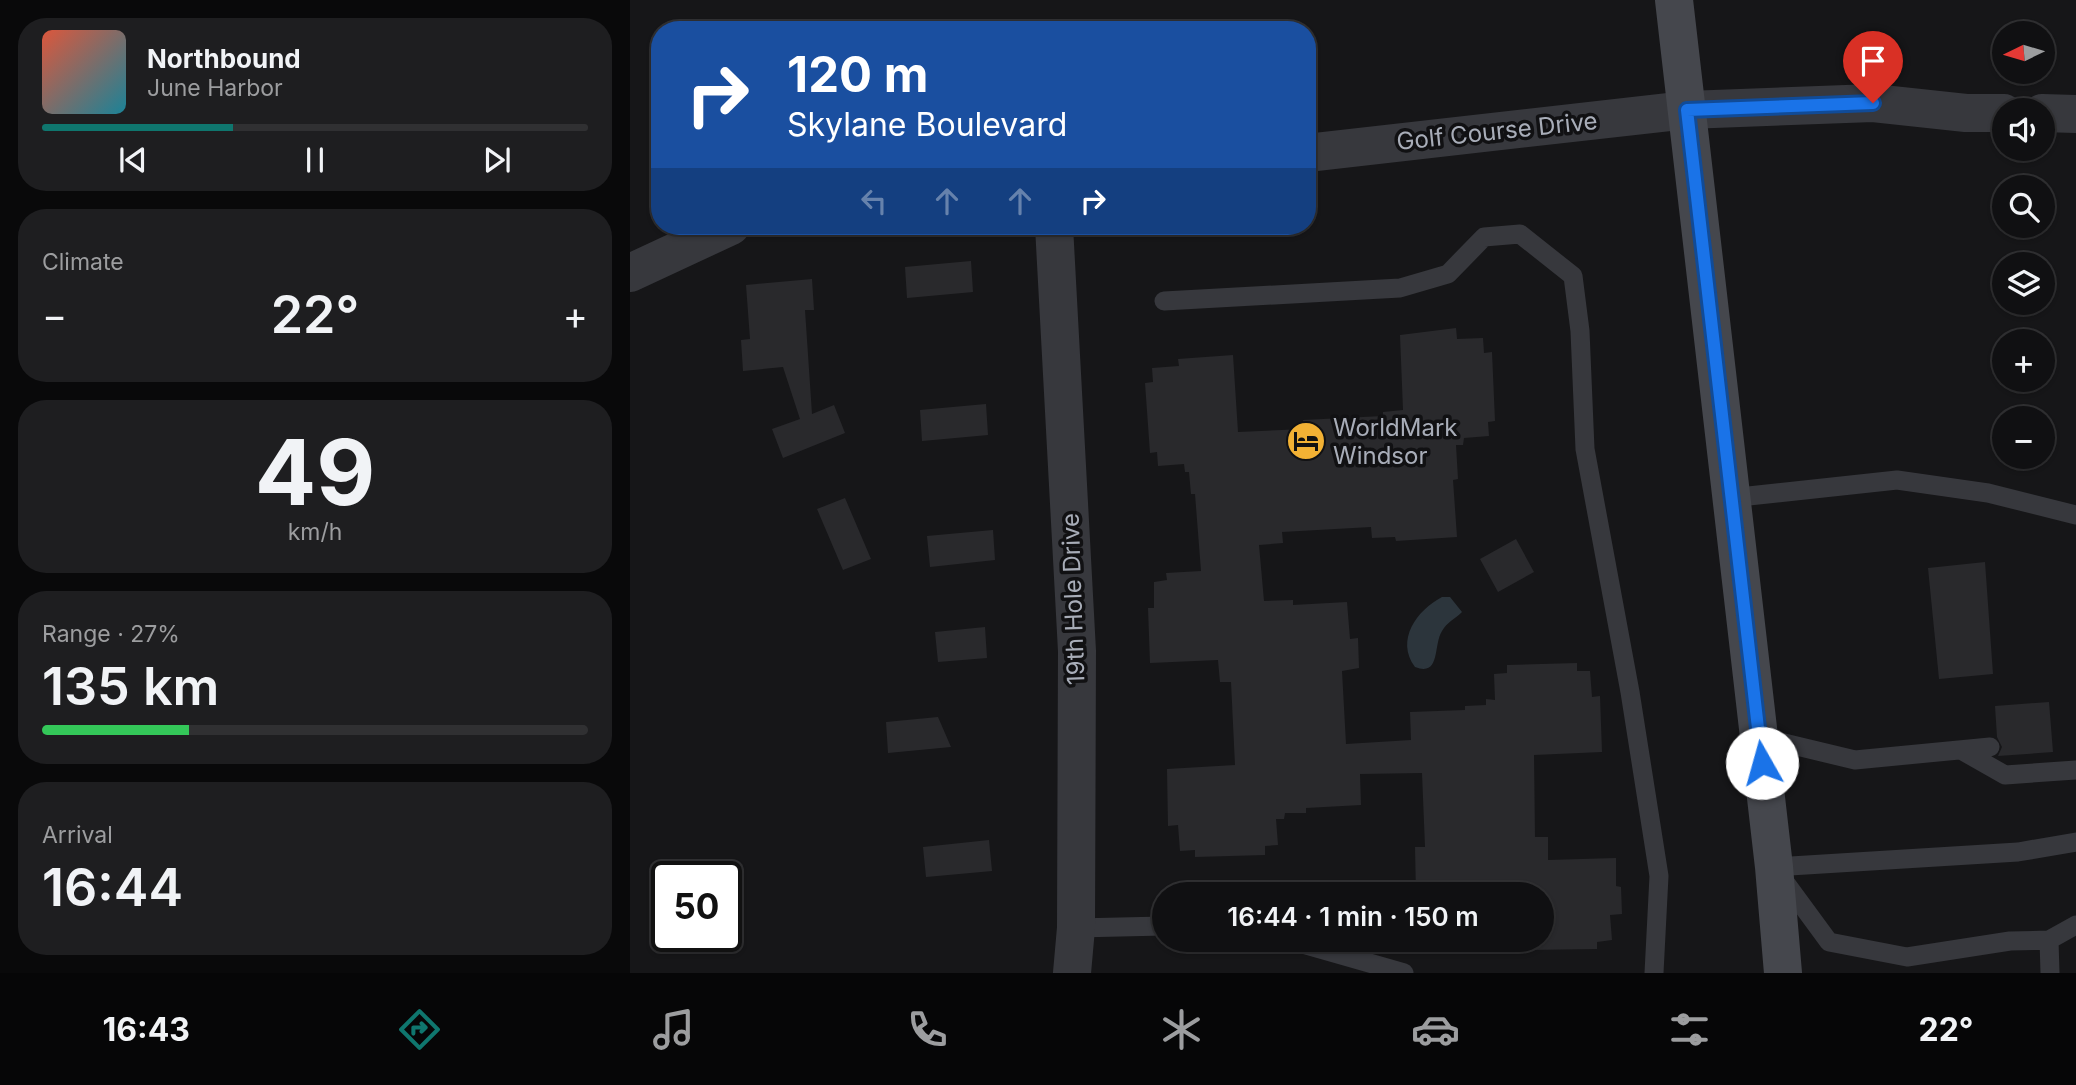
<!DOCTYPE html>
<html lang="en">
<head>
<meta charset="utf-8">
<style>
	:root { --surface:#101012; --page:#1e1e20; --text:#f1f3f6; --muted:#9c9d9f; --line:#303032; --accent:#0f766e }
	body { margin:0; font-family:Inter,sans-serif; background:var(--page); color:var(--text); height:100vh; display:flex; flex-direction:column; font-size:26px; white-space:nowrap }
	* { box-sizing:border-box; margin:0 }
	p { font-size:23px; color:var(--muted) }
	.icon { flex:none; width:38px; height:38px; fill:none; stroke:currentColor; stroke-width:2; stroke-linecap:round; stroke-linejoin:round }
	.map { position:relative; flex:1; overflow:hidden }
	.side { display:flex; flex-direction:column; gap:18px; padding:18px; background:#09090a; width:630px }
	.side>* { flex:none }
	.banner { position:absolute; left:21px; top:21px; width:665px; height:214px; border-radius:28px; box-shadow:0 2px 5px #0004,0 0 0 2px var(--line); background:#1a4fa0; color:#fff; overflow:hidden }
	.needle { width:46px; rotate:265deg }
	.controls { position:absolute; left:1362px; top:21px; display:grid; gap:14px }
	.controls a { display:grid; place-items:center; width:63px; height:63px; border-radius:50%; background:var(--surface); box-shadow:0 2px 5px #0004,0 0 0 2px var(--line); font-size:35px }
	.speed { position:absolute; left:21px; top:861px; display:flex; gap:14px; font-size:35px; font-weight:700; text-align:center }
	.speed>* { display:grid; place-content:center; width:91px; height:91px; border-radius:50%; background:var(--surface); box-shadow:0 2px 5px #0004,0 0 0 2px var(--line); line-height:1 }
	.speed .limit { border:4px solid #111; border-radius:10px; background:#fff; color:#111 }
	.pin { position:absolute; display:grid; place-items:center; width:60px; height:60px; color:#fff; margin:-72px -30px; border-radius:50% 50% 50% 0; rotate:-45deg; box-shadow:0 0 7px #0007 }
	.pin .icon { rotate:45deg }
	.me { position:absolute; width:77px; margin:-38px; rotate:353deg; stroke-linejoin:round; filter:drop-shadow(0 0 5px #0008) }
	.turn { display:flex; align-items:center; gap:24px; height:147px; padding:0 21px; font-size:32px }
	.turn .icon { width:91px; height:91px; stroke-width:2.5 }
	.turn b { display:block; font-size:49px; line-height:60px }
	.lanes { display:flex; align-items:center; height:66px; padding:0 21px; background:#0003; justify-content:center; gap:35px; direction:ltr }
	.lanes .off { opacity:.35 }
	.big { font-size:52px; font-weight:600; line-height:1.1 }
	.side .widget { flex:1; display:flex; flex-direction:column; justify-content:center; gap:10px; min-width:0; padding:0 24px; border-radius:28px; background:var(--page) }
	.side .dial { align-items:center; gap:0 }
	.dial b { font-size:91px; line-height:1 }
	.song { display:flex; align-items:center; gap:21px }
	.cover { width:84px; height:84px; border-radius:10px; background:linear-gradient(135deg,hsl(10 70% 55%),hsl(190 70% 35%)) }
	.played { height:7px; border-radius:4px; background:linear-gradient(90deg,var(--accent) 35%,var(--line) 35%) }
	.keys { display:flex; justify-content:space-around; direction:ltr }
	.heat { display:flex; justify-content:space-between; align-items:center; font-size:38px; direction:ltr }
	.charge { height:10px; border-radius:5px; background:linear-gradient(90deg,#34c759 27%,var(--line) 0) }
	.trip { position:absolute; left:522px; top:882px; width:402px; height:70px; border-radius:35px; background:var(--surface); box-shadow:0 2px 5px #0004,0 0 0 2px var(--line); font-weight:600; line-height:70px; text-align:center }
	.tabs { display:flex; height:112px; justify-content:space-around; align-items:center; background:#060607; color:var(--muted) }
	.tabs .icon { width:49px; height:49px }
	.tabs .active { color:var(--accent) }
	.tabs b { font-size:32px; color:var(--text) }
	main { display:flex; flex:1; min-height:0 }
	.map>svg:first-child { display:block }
	.water { fill:#2c353c }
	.building { fill:#29292c }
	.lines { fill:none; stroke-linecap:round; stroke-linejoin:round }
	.lane { stroke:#37383d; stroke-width:19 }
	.street { stroke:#37383d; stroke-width:38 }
	.secondary { stroke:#45474d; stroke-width:38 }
	.route-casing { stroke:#114b97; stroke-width:18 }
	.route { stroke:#1a73e8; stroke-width:12 }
	.labels { text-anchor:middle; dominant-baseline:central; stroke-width:7; stroke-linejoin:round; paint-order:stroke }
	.street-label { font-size:24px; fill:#a8adb8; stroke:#111113 }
	.poi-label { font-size:24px; fill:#a8adb8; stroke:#111113; text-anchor:start }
</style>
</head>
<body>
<main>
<section class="side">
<div class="widget">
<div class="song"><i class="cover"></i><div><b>Northbound</b><p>June Harbor</p></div></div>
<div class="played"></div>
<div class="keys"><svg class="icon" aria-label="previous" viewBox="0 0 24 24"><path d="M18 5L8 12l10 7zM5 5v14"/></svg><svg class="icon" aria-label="pause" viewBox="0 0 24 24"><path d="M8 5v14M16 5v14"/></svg><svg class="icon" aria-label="next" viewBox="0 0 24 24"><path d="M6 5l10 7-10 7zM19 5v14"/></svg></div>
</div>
<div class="widget"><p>Climate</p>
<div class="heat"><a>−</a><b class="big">22°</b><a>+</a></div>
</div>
<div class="widget dial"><b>49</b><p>km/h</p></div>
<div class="widget"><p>Range · 27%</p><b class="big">135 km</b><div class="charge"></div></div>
<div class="widget"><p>Arrival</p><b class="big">16:44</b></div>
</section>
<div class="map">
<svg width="1446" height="973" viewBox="0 0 1446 973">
	<rect width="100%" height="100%" fill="#161618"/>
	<path class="water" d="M812 597H820L832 612C825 619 817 622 812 631 803 645 811 677 785 667 765 640 787 610 812 597Z"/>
	<path class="building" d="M341 261 343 292 277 298 275 267Z
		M182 279 184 310H175L182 414 204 405 215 433 153 458 142 429 170 419 153 367 113 371 111 340 120 339 116 285Z
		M826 328 827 339 853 338 854 353 862 352 865 421 858 422 859 436 834 438 833 445H826L828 479 823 480 827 537 766 541 765 537 742 538 741 527 652 532 653 543 629 545 634 601 663 600V605L717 602 720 639 728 638 729 668 712 671 716 744 781 740 780 712 835 710V706L856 705V699L865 700 864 674 877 673V665L947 663V671H960L962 697 970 696 972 752 904 755 905 837H918V860L986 858V886L991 887 992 914 980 915 982 940 967 942V949L897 950V942L884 943V940H912V894H786L785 847H795L792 773 730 774 731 805 676 808V813H655L654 819H646L648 845 635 846V855L565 857V850L550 851 548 825 538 826 537 769 605 765 601 682H590L588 660 520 663 518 608H524V582L537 580 536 573 571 571 565 494H561L559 472H555L554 464 528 466 527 452 520 453 515 383 523 382 522 368 549 366 548 359 603 355 608 432 674 429 673 420 753 416V412L773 410 770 335Z
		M356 404 358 435 292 441 290 410Z
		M215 498 241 559 213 570 187 509Z
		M363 530 365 560 300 567 297 536Z
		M886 539 904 572 868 592 850 559Z
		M1355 562 1363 674 1309 679 1298 568Z
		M355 627 357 658 308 662 305 632Z
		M1419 702 1423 752 1368 756 1372 747 1367 737 1365 706Z
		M308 717 321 747 258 753 256 722Z
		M359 840 362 871 296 877 293 847Z"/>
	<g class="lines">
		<path class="lane" d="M534 301 770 288 818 274 854 237 890 234 943 276 950 331 955 449 1000 692 1029 876 1024 973
			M1100 498 1267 480 1358 493 1446 515
			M1129 737 1225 760 1360 747
			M1331 750 1375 775 1446 770
			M446 928 534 926
			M659 940 774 973
			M1419 940 1446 925
			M1420 973 1419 940 1380 941 1277 957 1199 942 1144 867 1388 852 1446 842"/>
		<path class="street" d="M1412 113 1446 114
			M677 153 1057 110 1243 103 1336 113H1374
			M424 226 447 651 446 928 442 973
			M0 273 101 226"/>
		<path class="secondary" d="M1044 0 1144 867 1153 973"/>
	</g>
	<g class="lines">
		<defs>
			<path id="route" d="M1132 763 1057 110 1243 103"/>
		</defs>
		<use href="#route" class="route-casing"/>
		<use href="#route" class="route"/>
	</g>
	<defs>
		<symbol id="hotel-disc" viewBox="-11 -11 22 22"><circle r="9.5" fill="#f2b134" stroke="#111113"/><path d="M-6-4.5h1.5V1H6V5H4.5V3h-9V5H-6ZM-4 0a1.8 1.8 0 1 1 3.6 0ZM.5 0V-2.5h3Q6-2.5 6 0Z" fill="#111"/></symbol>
	</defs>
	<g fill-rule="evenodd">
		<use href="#hotel-disc" x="654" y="419" width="44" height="44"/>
	</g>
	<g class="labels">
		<g class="street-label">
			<text transform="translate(867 131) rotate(-6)">Golf Course Drive</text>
			<text transform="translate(443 599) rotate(-92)">19th Hole Drive</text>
		</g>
		<g class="poi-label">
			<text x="703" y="427">WorldMark<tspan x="703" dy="28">Windsor</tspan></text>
		</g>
	</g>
</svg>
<div class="controls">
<a><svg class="needle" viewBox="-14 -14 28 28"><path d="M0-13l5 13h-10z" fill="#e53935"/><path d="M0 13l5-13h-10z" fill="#9c9d9f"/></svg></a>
<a><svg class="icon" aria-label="sound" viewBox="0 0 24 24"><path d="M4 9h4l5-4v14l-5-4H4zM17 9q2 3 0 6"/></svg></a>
<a><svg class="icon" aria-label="search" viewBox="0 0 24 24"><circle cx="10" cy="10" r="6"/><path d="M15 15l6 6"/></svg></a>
<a><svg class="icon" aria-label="layers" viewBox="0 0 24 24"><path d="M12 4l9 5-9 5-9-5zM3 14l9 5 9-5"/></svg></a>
<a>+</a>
<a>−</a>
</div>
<div class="speed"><div class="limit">50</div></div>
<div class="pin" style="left:1243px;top:103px;background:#d93025"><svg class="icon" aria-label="arrive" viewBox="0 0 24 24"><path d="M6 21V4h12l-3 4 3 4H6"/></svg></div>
<svg class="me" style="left:1132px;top:763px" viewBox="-20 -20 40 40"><circle r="19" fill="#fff"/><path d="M0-13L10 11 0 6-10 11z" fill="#1a73e8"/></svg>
<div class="trip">16:44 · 1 min · 150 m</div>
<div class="banner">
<div class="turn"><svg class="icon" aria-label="right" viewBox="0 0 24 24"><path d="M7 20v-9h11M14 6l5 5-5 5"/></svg><div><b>120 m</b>Skylane Boulevard</div></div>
<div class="lanes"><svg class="icon off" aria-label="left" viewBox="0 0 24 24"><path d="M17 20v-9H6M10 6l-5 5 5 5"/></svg><svg class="icon off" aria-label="ahead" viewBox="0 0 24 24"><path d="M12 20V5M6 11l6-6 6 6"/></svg><svg class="icon off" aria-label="ahead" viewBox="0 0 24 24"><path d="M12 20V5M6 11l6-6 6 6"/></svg><svg class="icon" aria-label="right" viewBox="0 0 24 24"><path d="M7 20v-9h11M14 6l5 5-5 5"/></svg></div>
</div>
</div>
</main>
<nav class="tabs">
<b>16:43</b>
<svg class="icon active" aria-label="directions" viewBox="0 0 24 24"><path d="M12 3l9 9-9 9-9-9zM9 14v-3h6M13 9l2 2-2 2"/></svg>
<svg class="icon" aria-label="music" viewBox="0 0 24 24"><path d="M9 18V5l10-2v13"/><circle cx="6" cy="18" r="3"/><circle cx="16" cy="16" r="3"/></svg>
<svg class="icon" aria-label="phone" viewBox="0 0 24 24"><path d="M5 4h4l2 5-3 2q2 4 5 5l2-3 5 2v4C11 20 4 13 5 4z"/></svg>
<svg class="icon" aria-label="climate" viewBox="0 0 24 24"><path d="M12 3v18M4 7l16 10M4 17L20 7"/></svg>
<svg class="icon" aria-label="car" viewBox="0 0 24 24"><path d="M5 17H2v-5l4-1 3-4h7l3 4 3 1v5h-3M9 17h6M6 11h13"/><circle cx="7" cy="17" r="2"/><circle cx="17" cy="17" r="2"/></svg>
<svg class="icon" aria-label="filters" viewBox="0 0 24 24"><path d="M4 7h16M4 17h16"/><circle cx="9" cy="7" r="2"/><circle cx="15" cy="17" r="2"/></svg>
<b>22°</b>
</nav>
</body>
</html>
